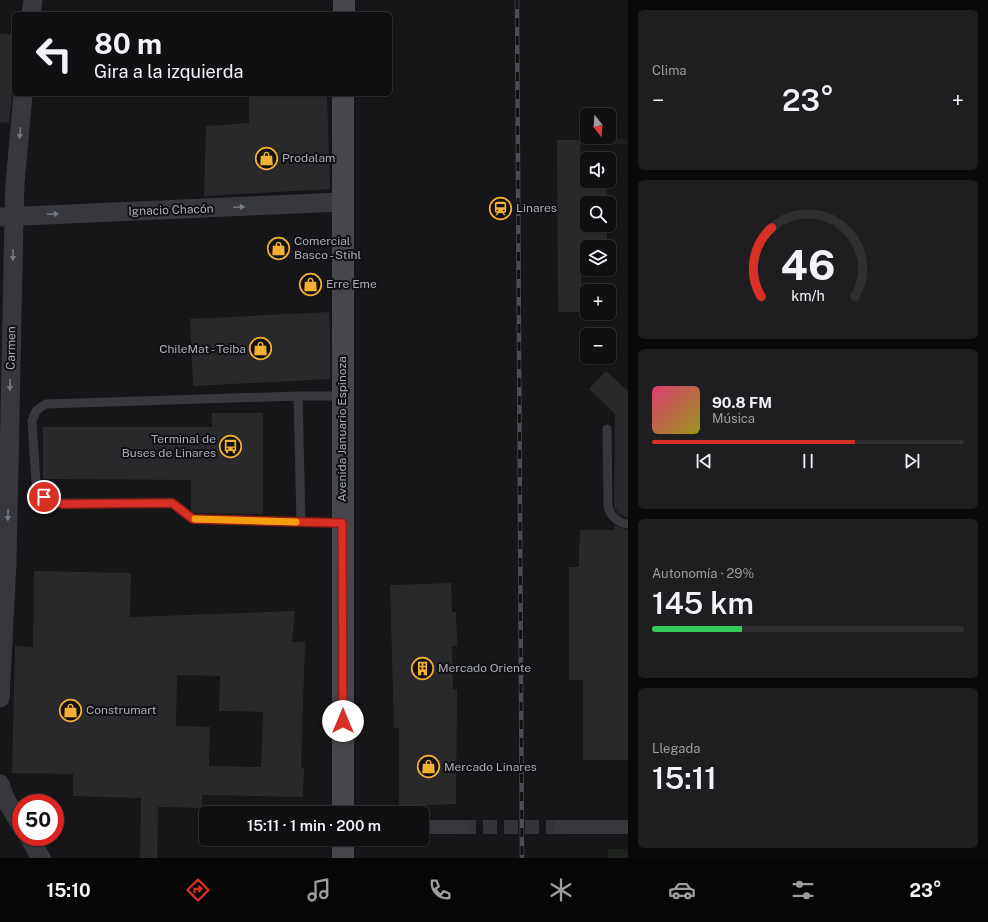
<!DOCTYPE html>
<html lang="es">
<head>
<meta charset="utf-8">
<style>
	:root { --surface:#101012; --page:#1e1e20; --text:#f1f3f6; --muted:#9c9d9f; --line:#303032; --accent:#d93025 }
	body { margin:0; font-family:"Public Sans",sans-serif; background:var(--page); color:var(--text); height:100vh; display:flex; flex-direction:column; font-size:15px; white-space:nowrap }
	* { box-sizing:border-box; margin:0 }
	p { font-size:13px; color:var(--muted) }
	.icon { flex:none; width:22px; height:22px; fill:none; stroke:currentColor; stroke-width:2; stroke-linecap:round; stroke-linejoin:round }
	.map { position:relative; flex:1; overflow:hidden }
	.side { display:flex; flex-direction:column; gap:10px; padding:10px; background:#09090a; width:360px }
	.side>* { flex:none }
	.top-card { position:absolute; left:12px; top:12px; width:380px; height:84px; border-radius:6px; box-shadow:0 1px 3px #0004,0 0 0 1px var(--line); background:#101012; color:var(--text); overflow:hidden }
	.needle { width:26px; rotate:163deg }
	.controls { position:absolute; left:580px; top:108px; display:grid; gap:8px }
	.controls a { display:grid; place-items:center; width:36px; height:36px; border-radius:6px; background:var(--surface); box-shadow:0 1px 3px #0004,0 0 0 1px var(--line); font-size:20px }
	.speed { position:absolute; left:12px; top:794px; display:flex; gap:8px; font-size:20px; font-weight:700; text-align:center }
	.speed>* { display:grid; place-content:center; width:52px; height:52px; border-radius:50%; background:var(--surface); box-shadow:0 1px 3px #0004,0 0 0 1px var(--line); line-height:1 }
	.speed .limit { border:6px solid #d22; background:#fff; color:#111 }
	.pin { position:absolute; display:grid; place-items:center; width:34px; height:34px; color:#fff; margin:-17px; border:2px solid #fff; border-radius:50%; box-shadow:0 1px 4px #0007 }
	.me { position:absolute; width:44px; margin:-22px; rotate:0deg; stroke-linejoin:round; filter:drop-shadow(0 0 3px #0008) }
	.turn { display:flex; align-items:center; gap:14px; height:84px; padding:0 16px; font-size:18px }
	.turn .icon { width:52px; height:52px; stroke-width:2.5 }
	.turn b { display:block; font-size:28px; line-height:34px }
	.big { font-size:30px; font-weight:600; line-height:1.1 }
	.side .widget { flex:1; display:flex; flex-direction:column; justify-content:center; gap:6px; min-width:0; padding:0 14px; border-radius:6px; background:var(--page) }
	.side .dial { align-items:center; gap:0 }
	.dial svg { height:104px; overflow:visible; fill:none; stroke:var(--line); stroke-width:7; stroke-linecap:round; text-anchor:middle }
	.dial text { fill:var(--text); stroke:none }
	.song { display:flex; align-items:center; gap:12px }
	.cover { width:48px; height:48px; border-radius:6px; background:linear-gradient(135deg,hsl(340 70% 55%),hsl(60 70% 35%)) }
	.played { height:4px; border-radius:2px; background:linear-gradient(90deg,var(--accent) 65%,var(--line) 65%) }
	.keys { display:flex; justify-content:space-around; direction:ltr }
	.heat { display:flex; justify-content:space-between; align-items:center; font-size:22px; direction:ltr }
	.charge { height:6px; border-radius:3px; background:linear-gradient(90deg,#34c759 29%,var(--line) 0) }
	.trip { position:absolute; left:199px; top:806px; width:230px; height:40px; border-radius:6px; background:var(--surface); box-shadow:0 1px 3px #0004,0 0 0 1px var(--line); font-weight:600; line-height:40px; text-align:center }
	.menu { display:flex; height:64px; justify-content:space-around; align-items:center; background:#060607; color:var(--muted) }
	.menu .icon { width:28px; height:28px }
	.menu .active { color:var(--accent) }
	.menu b { font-size:18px; color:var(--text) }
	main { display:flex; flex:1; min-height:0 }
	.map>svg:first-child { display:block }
	.green { fill:#1c231d }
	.building { fill:#29292c; fill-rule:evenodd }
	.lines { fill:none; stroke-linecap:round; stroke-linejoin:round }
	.pedestrian-tunnel { stroke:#333438; stroke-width:14; stroke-dasharray:14 7; stroke-linecap:butt }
	.service { stroke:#37383d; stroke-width:9 }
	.pedestrian { stroke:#37383d; stroke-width:14 }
	.minor { stroke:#37383d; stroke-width:19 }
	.secondary { stroke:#45474d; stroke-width:22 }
	.rail-casing { stroke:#4a4c52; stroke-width:4.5 }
	.rail { stroke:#111113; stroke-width:3; stroke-dasharray:9; stroke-linecap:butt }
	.oneway { fill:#757881 }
	.route-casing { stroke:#8d1f18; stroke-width:10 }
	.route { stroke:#d93025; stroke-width:7 }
	.slow { stroke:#f59e0b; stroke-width:7 }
	.labels { text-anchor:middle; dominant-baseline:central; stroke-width:4; stroke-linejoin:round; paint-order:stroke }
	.poi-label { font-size:12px; fill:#a8adb8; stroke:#111113; text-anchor:start }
	.street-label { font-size:12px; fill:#a8adb8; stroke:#111113 }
</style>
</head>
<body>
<main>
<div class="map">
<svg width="628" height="858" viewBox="0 0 628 858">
	<rect width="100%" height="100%" fill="#161618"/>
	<path class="green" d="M628 139V144L580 145V140Z
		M608 849H628V858H608Z"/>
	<path class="building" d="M0 34H14V76L9 123 0 122Z
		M249 94H327L330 189 204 196 206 126 249 123Z
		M557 140H580L581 185 607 184V203H587V225H607V247H587V249H581V312H558Z
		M329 312 330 339V379L193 386 190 319Z
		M606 371 628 391V518L619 514 614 507 615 414 589 389Z
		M212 413H263V514L195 513 191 510V480L43 479V427H212Z
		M614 525 628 530V760H583V680H569V567H579V543H580V530H614Z
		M34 571 131 573 130 617 295 611 292 642H305L301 768H304L303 797 202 795V808L158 807 157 858H140L141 798 73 796V774L12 773 15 646 33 647ZM177 675 220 676 219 711 263 712 261 767 209 766 210 727 176 726Z
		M451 583 452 612H456L457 646H452L453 689 457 690 456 804 399 806V728H394L390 585Z"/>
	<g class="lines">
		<path class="pedestrian-tunnel" d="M462 827H561"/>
		<path class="service" d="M298 396 301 522
			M342 396H298L46 404 41 407 36 411 32 421 36 483C40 494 46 499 56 503H172L193 519 342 523
			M607 429 608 506C610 516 618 523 628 524"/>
		<path class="pedestrian" d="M422 827H462
			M561 827H628"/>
		<path class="minor" d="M31 14 33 0
			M0 217 342 202
			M0 698 7 563 14 216 15 184 23 94
			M0 784 6 800 21 825
			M29 837 41 858"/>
		<path class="secondary" d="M344 14V0
			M343 813V94
			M343 858V839"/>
		<defs>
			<path id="rail" d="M517 0 522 858"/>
		</defs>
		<use href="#rail" class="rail-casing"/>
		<use href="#rail" class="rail"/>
	</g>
	<defs><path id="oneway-solid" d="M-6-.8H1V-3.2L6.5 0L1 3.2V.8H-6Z"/></defs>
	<g class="oneway">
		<use href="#oneway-solid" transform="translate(20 133) rotate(95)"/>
		<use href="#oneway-solid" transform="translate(239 207) rotate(-2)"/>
		<use href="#oneway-solid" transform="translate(53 214) rotate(-2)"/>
		<use href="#oneway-solid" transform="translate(13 255) rotate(91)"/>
		<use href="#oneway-solid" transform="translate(10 385) rotate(91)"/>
		<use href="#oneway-solid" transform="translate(8 515) rotate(91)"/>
	</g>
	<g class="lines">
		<defs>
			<path id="route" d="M44 497 50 501 63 504 172 503 193 519 342 523 343 721"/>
		</defs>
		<use href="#route" class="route-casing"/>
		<use href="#route" class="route"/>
		<path class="slow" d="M195 519 296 522"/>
	</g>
	<defs>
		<symbol id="shop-ring" viewBox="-11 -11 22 22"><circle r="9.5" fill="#111113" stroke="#f2b134" stroke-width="1.5"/><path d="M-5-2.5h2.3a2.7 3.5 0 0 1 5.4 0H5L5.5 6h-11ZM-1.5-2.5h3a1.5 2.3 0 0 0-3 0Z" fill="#f2b134"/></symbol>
		<symbol id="station-ring" viewBox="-11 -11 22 22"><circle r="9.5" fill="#111113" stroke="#f2b134" stroke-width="1.5"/><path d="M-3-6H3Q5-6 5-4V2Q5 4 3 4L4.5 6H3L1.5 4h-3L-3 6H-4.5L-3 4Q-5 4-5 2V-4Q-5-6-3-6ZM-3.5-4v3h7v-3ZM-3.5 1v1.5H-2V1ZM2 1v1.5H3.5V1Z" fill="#f2b134"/></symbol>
		<symbol id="bus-ring" viewBox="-11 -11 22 22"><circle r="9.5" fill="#111113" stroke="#f2b134" stroke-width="1.5"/><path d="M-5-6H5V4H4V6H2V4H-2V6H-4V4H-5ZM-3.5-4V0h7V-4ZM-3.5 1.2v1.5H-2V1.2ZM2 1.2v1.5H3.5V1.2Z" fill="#f2b134"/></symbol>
		<symbol id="building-ring" viewBox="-11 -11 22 22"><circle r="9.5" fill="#111113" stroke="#f2b134" stroke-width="1.5"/><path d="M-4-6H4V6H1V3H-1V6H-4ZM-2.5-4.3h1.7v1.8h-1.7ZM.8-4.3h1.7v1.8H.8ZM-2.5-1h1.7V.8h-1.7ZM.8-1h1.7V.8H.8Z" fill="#f2b134"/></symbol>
	</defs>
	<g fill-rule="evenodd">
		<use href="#shop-ring" x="254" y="146" width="25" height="25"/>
		<use href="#station-ring" x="488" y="196" width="25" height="25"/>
		<use href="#shop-ring" x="266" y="236" width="25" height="25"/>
		<use href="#shop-ring" x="298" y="272" width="25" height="25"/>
		<use href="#shop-ring" x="248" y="336" width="25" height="25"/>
		<use href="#bus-ring" x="218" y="434" width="25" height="25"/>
		<use href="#building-ring" x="410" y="656" width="25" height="25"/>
		<use href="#shop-ring" x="58" y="698" width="25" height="25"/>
		<use href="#shop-ring" x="416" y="754" width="25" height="25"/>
	</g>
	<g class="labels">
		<g class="poi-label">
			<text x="282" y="158">Prodalam</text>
			<text x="516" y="208">Linares</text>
			<text x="294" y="241">Comercial<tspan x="294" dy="14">Basco - Stihl</tspan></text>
			<text x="326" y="284">Erre Eme</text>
			<text x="246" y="349" text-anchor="end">ChileMat - Teiba</text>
			<text x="216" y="439" text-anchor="end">Terminal de<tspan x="216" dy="14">Buses de Linares</tspan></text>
			<text x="438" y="668">Mercado Oriente</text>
			<text x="86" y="710">Construmart</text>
			<text x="444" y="767">Mercado Linares</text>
		</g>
		<g class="street-label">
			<text transform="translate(171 210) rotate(-2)">Ignacio Chacón</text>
			<text transform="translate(11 348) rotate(-89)">Carmen</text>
			<text transform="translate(342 429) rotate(-90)">Avenida Januario Espinoza</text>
		</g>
	</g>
</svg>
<div class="controls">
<a><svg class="needle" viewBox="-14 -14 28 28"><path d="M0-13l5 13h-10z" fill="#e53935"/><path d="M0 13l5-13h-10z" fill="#9c9d9f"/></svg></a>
<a><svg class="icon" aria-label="sound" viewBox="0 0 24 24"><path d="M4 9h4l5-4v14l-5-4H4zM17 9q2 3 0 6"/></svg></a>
<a><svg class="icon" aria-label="search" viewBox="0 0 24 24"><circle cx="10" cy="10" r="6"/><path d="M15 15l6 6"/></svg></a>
<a><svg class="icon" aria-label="layers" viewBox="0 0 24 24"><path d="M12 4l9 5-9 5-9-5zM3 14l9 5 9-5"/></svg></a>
<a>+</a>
<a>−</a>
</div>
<div class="speed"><div class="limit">50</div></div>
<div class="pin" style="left:44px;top:497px;background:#d93025"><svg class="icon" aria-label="arrive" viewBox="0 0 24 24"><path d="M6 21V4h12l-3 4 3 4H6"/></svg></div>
<svg class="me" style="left:343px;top:721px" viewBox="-20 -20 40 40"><circle r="19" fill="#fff"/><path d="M0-13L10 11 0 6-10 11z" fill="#d93025"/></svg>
<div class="trip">15:11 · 1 min · 200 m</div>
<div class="top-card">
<div class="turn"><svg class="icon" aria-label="left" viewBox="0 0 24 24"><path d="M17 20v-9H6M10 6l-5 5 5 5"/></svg><div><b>80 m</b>Gira a la izquierda</div></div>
</div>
</div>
<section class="side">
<div class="widget"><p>Clima</p>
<div class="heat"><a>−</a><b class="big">23°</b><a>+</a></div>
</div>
<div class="widget dial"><svg viewBox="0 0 100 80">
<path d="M14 69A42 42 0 1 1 86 69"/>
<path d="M14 69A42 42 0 0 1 22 16" stroke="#d93025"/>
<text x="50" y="56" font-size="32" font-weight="700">46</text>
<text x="50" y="72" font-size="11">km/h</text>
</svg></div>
<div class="widget">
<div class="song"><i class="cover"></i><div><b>90.8 FM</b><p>Música</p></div></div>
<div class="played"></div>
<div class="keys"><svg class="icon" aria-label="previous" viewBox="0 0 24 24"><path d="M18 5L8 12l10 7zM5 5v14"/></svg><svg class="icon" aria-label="pause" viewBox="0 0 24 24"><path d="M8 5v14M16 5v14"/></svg><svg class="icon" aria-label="next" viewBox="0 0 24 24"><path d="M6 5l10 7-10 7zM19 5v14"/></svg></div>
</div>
<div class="widget"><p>Autonomía · 29%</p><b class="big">145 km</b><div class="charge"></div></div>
<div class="widget"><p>Llegada</p><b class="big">15:11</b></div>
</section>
</main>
<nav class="menu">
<b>15:10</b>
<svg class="icon active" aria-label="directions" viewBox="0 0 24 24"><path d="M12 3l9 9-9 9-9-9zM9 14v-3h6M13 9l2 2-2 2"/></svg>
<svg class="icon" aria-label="music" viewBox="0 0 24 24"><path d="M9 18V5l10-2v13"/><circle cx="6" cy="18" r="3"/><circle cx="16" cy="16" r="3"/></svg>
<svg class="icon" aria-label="phone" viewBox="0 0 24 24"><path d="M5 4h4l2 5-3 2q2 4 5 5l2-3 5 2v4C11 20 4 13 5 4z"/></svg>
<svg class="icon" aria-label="climate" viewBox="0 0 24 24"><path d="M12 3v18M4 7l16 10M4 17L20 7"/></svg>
<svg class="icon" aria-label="car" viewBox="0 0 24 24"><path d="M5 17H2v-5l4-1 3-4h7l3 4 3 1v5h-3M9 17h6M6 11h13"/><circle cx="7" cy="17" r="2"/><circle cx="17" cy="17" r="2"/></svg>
<svg class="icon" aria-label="filters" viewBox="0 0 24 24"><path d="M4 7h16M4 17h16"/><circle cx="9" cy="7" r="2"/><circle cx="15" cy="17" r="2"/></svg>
<b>23°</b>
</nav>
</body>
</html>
